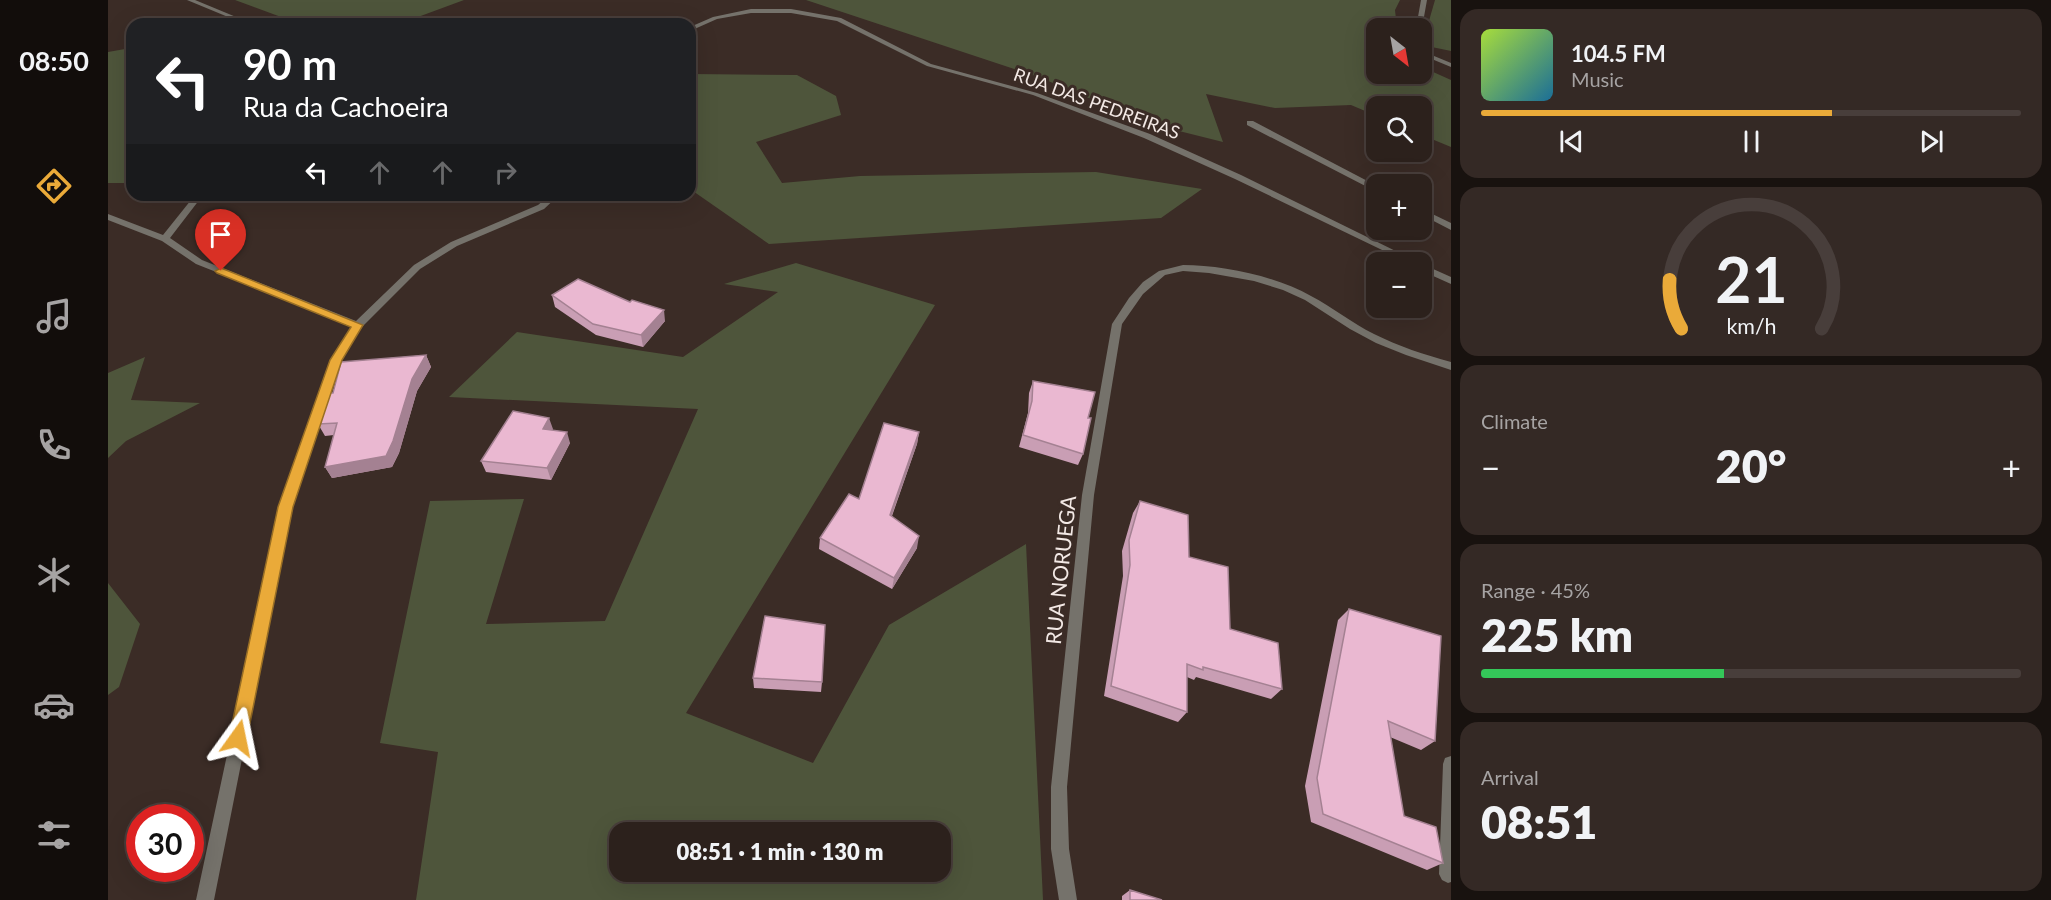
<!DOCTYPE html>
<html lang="en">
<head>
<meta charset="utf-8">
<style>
	:root { --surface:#2c211c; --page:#342925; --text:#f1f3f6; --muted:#a6a3a3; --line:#483e3b; --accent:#eaaa39 }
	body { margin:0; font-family:Lato,sans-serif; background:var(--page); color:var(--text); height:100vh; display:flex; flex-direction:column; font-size:22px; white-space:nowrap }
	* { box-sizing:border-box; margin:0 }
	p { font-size:20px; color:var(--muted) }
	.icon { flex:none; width:33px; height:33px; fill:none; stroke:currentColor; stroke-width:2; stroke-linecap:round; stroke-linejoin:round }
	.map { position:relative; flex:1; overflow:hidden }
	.side { display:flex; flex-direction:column; gap:9px; padding:9px; background:#18120f; width:600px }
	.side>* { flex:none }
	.guide { position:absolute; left:18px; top:18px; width:570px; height:183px; border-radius:18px; box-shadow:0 6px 24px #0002,0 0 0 2px var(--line); background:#202124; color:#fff; overflow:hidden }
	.needle { width:39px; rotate:149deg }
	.controls { position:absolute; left:1258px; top:18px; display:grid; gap:12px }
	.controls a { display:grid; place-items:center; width:66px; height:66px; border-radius:12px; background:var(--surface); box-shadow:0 6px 24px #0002,0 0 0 2px var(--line); font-size:30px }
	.speed { position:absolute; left:18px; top:804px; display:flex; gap:12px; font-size:30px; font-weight:700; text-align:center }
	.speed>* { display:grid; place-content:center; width:78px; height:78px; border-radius:50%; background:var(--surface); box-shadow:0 6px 24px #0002,0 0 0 2px var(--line); line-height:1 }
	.speed .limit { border:9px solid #d22; background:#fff; color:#111 }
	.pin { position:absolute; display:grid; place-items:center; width:51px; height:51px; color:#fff; margin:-62px -26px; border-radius:50% 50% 50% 0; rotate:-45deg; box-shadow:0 0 6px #0007 }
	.pin .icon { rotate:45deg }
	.me { position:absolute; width:66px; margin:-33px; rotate:12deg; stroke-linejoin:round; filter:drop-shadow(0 0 4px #0008) }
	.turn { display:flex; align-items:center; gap:21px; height:126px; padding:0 18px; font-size:27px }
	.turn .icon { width:78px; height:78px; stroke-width:2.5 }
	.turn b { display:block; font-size:42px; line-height:51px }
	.lanes { display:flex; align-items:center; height:57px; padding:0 18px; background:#0003; justify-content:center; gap:30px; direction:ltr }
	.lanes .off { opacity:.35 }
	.big { font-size:45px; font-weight:800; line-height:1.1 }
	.side .tile { flex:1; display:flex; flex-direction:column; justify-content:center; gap:9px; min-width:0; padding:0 21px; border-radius:18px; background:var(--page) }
	.side .dial { align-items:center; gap:0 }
	.dial svg { height:156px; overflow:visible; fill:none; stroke:var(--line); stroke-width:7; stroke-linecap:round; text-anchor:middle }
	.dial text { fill:var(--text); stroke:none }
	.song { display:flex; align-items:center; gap:18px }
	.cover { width:72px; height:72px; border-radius:9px; background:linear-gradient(135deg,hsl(80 70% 55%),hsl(200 70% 35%)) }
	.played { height:6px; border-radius:3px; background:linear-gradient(90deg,var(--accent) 65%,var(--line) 65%) }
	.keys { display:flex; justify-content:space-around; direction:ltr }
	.heat { display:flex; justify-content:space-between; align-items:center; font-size:33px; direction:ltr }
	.charge { height:9px; border-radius:4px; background:linear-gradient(90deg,#34c759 45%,var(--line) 0) }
	.trip { position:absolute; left:501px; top:822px; width:342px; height:60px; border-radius:18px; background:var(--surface); box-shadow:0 6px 24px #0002,0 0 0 2px var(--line); font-weight:800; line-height:60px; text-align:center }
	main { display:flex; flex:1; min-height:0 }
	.menu { display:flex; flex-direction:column; width:108px; justify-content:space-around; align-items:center; background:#120d0b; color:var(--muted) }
	.menu .icon { width:42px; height:42px }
	.menu .on { color:var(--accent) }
	.menu b { font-size:27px; color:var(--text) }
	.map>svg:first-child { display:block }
	.green { fill:#4e553b; fill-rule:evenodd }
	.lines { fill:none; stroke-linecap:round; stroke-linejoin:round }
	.minor { fill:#75726b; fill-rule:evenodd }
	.wall { fill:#c99eb4 }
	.shaded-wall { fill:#a48192 }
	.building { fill:#eab8d1; stroke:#a48192; stroke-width:1.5 }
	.route { fill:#eaaa39; stroke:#986e25; stroke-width:1.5 }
	.labels { text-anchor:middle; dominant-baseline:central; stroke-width:6; stroke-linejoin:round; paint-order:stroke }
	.far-street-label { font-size:18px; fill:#f3e9e5; stroke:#3b2c26 }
	.street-label { font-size:21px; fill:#f3e9e5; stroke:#3b2c26 }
</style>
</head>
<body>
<main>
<nav class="menu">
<b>08:50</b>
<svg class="icon on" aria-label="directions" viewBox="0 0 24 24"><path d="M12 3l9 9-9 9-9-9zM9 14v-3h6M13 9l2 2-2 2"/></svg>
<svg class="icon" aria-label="music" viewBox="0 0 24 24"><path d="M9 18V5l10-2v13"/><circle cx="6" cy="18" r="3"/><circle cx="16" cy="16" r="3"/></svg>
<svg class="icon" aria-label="phone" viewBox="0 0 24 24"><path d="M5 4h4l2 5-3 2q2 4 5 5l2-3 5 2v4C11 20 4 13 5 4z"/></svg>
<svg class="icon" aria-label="climate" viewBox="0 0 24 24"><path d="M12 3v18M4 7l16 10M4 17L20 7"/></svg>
<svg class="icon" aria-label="car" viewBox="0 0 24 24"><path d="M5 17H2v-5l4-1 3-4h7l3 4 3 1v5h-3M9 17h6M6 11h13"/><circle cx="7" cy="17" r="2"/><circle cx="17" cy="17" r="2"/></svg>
<svg class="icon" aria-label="filters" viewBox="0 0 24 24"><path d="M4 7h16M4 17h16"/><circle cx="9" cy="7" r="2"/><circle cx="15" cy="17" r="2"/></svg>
</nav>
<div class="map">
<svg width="1343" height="900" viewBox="0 0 1343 900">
	<rect width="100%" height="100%" fill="#3b2c26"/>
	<path class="green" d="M127 0H356L291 24H192Z
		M698 0H1292L1287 10 1289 28H1269V74H1314V67L1343 80V147L1314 135V106H1269V116L1243 105 1167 108 1098 94 1115 142 1043 124 933 78Z
		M1327 0H1343V51L1314 45Z
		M17 49 24 52V60L16 64 24 65V163L19 183H0V52Z
		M582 74 689 75 728 96 733 115 648 142 674 183 752 176 988 172 1094 189 1053 218 661 244 582 189Z
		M688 263 827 305 578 713 705 763 781 625 918 544 935 900H308L330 752 272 743 322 501 416 499 378 624 497 621 590 409 341 397 409 332 575 357 670 292 616 284ZM512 832H832V872H512Z
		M37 357 23 400 92 403 18 441 0 458V373Z
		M0 583 32 624 11 687 0 695Z"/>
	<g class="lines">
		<path class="minor" d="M79 0H87L145 24H137Z
			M1313 0H1319L1314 28H1308Z
			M643 9H683L733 18 823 64 929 93 1042 134 1133 175 1310 262H1299L1127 179 1036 138 925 95 819 66 729 21 683 13H643L609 19 582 31V27L605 17Z
			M1314 51 1343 63V67L1314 55Z
			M1139 121H1145L1269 186V192L1139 125Z
			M87 195H95L62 238 94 260 248 321 306 265 343 242 430 205 442 195H451L436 209 349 246 312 269 254 327 233 360 184 507 106 900H88L172 507 223 360 244 326 88 264 54 241 0 220V214L55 235Z
			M1314 209 1343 223V230L1314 215Z
			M1314 264 1343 277V284L1314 271Z
			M1075 265C1114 265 1168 276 1203 296 1224 307 1244 323 1266 334 1290 346 1317 355 1343 362V370L1298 355 1268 343 1242 329 1197 300 1175 290 1146 281 1101 273 1075 271 1057 275 1035 294 1014 324 986 495 959 787 961 849 969 900H951L943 849V787L974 495 1004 324 1021 298 1035 282 1051 271Z
			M1343 756V882L1340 883 1334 880 1331 874 1335 764 1337 758Z"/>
	</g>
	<path class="wall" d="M444 295 557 321 535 347 488 335 447 307Z
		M318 355 323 367 309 391 291 453 284 467 224 478 217 467 226 435 217 436 210 424 225 393Z
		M925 381 980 418 975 454 970 465 911 447 920 413 921 393Z
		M445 429 444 430 462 443 443 480 378 472 373 461Z
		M811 432 809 444 784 516 809 548 784 589 711 549 712 538 751 499Z
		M1032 501 1081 557 1122 629 1174 689 1163 699 1088 677 1086 680 1079 677V712L1070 722 996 696 1015 576 1014 551 1025 513Z
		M1241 609 1327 741 1313 750 1282 737 1296 816 1335 863 1319 870 1203 822 1197 786 1230 620Z
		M645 678 714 682 713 692 646 688Z
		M1022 890 1054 900H1014V896Z"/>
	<path class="shaded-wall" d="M556 310 557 321 535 347 533 335Z
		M318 355 323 367 309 391 291 453 284 467 224 478 217 467 304 379Z
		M441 418 445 429 438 441 435 429Z
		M459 432 462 443 443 480 439 468Z
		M811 432 809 444 780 526 782 515Z
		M811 536 809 548 784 589 786 578Z"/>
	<path class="building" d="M470 279 522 302 524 300 556 310 533 335 485 324 444 295Z
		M318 355 304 379 285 441 278 456 217 467 229 423 210 424 216 393H225L233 362Z
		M925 381 987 392 980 418H983L975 454 915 435 924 401Z
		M405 411 441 418 435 429 459 432 439 468 373 461Z
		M776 423 811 432 782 515 811 536 786 578 712 538 741 494 751 499Z
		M1032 501 1080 515 1081 557 1120 567 1122 629 1170 643 1174 689 1095 667V670L1079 664V712L1003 686 1022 565 1021 540Z
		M1241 609 1333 636 1327 741 1280 721 1296 816 1328 827 1335 863 1215 814 1209 778Z
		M657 616 717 625 714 682 645 678Z
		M1022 890 1054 900H1022Z"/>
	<path class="route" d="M113 268 255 325 234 360 185 507 139 738 137 745 130 747 124 745 121 738 170 507 222 360 243 327 109 273 107 271Z"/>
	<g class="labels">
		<g class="far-street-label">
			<text transform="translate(989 103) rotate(20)">RUA DAS PEDREIRAS</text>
		</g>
		<g class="street-label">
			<text transform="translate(952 570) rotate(-84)">RUA NORUEGA</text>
		</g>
	</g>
</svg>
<div class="controls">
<a><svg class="needle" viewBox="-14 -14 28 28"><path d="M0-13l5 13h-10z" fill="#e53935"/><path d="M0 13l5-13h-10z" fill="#a6a3a3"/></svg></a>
<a><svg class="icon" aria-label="search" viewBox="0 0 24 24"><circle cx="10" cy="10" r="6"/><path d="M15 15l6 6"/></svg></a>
<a>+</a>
<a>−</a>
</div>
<div class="speed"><div class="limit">30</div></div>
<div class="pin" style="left:113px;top:271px;background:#d93025"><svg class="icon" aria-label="arrive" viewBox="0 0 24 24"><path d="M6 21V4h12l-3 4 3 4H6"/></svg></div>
<svg class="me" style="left:130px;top:738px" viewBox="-20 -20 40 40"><path d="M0-17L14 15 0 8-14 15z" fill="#eaaa39" stroke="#fff" stroke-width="4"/></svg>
<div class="trip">08:51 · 1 min · 130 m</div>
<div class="guide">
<div class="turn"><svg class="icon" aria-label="left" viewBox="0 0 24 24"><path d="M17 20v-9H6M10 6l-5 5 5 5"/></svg><div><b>90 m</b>Rua da Cachoeira</div></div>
<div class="lanes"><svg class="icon" aria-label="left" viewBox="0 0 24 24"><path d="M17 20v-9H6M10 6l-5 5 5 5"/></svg><svg class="icon off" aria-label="ahead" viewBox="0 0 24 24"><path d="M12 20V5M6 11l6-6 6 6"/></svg><svg class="icon off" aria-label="ahead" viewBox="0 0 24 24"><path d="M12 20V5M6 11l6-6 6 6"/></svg><svg class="icon off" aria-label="right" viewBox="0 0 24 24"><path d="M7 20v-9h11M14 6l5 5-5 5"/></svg></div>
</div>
</div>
<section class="side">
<div class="tile">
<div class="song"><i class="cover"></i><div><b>104.5 FM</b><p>Music</p></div></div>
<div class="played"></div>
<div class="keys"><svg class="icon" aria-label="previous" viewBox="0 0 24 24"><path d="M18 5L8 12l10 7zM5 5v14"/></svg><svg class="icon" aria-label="pause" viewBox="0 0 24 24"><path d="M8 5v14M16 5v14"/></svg><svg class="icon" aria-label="next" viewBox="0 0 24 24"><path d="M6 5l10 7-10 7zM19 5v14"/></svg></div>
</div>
<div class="tile dial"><svg viewBox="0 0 100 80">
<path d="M14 69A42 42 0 1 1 86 69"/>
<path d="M14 69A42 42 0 0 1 8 44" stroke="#eaaa39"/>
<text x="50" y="56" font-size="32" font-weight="700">21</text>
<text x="50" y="72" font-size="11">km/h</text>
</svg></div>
<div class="tile"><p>Climate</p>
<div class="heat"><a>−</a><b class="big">20°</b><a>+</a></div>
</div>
<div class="tile"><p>Range · 45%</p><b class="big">225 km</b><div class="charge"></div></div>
<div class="tile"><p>Arrival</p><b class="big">08:51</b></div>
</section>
</main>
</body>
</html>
